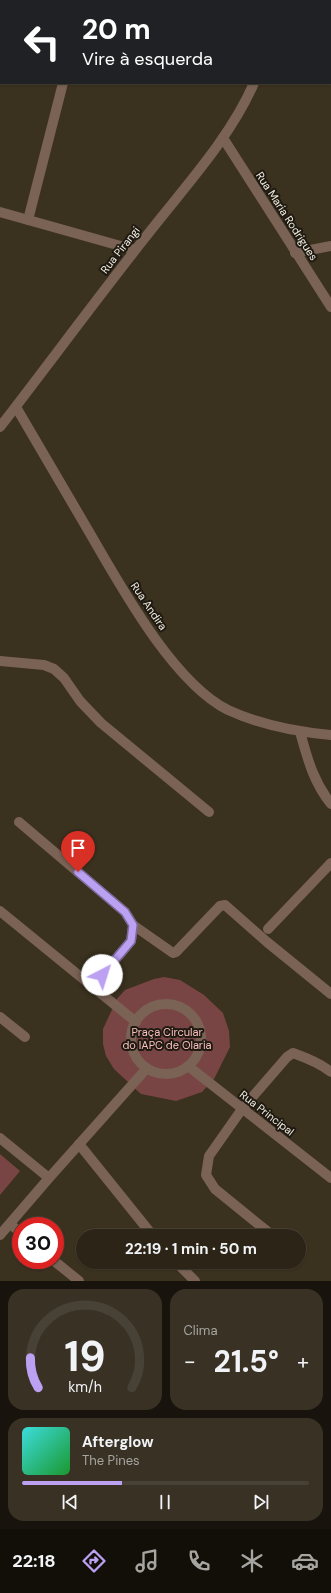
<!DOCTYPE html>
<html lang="pt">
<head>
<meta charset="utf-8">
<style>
	:root { --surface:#2c2517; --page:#383124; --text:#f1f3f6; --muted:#a6a5a1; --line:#484236; --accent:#bca0f2 }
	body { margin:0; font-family:"DM Sans",sans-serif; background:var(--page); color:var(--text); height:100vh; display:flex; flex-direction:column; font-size:15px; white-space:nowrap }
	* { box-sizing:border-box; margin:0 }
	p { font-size:13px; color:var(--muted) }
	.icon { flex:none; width:22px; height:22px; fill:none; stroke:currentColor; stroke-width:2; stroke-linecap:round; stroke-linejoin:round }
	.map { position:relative; height:1281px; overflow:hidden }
	.sheet { display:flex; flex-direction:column; gap:8px; padding:8px; background:#18140d; flex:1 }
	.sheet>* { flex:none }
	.hud { position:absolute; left:0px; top:0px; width:331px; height:84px; box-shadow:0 1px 3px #0004,0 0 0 1px var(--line); background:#202124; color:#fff; overflow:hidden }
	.speed { position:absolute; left:12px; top:1217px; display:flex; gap:8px; font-size:20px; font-weight:700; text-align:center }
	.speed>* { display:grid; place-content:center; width:52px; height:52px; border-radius:50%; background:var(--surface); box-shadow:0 1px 3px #0004,0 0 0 1px var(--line); line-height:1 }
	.speed .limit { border:6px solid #d22; background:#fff; color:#111 }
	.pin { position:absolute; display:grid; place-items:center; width:34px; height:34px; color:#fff; margin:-41px -17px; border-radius:50% 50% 50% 0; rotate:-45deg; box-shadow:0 0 4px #0007 }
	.pin .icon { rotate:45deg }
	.me { position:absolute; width:44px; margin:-22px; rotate:40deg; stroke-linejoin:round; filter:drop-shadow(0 0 3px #0008) }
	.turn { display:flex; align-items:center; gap:14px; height:84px; padding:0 16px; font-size:18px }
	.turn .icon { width:52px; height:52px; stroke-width:2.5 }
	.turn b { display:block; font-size:28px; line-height:34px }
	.big { font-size:30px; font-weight:700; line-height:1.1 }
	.sheet .tile { flex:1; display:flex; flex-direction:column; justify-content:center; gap:6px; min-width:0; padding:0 14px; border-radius:16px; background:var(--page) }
	.sheet .dial { align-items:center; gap:0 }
	.dial svg { height:104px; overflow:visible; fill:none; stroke:var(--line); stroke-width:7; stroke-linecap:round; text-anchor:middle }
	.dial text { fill:var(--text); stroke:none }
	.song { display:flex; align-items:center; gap:12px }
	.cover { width:48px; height:48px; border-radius:6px; background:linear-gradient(135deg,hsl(180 70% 55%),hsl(130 70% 35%)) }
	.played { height:4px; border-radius:2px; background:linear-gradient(90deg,var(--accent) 35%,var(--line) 35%) }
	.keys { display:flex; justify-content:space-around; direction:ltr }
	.heat { display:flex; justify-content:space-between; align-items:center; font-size:22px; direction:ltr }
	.sheet .tiles { flex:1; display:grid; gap:8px; grid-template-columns:1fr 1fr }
	.tile:last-child { grid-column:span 2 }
	.trip { position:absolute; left:76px; top:1229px; width:230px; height:40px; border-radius:20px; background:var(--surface); box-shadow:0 1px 3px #0004,0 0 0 1px var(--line); font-weight:700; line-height:40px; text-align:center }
	.dock { display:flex; height:64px; justify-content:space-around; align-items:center; background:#120f09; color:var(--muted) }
	.dock .icon { width:28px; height:28px }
	.dock .selected { color:var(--accent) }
	.dock b { font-size:18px; color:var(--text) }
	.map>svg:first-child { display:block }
	.green { fill:#794544 }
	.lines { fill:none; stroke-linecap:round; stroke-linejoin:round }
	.minor { stroke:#7a6255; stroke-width:10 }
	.tertiary { stroke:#7a6255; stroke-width:10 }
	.route-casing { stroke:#7a689d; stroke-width:10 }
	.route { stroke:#bca0f2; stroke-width:7 }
	.labels { text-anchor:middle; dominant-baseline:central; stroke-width:4; stroke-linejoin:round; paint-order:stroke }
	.street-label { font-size:11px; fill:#f4ede2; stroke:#1e1a12 }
	.park-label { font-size:11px; fill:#fcc1be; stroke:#1e1a12 }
</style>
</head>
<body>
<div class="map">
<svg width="331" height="1281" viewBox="0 0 331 1281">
	<rect width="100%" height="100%" fill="#3b311f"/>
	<path class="green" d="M164 977 180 980 204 995 223 1013 229 1031 230 1047 214 1079 202 1092 176 1101 141 1094 114 1069 106 1056 103 1044V1029L117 999 125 990 154 979Z
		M0 1154 20 1171 0 1195Z"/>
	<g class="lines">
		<path class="minor" d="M85 1V0
			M223 138 331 307
			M28 220 63 83
			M295 253 331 246
			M16 407C40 448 64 489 88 530 119 583 172 682 228 710 261 725 296 732 331 735
			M0 661 44 665 54 669 64 678 80 701 101 723 209 812
			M300 732C308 760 313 781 331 804
			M19 822 125 912 133 925 131 941 92 987
			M0 911 136 1022
			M133 925 173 953 176 952 220 906 225 905 267 942 331 994
			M268 929 331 863
			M131 1039a35 35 0 1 1 70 0a35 35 0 1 1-70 0Z
			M0 1017 25 1037
			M188 1066 331 1178
			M0 1138 49 1178
			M79 1144 153 1236
			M10 1224 21 1233
			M0 1235 49 1178 147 1068
			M273 1236 215 1189 206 1175 209 1156 242 1109 287 1057 293 1053C307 1058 320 1063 331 1072
			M53 1260 79 1281
			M176 1262 195 1281"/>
		<path class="tertiary" d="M265 0V1
			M0 212 135 250
			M0 427C48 365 95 301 144 239 181 191 230 139 254 83"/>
	</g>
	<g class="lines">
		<defs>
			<path id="route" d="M78 872 125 912 133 925 131 941 102 975"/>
		</defs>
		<use href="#route" class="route-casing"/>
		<use href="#route" class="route"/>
	</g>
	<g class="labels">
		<g class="street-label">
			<text transform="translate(287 216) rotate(57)">Rua Maria Rodrigues</text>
			<text transform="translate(120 250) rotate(-52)">Rua Pirangi</text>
			<text transform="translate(149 606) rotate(56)">Rua Andira</text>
			<text transform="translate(267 1113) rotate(38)">Rua Principal</text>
		</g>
		<g class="park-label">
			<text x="167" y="1032">Praça Circular<tspan x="167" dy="13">do IAPC de Olaria</tspan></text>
		</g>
	</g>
</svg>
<div class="speed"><div class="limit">30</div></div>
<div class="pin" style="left:78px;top:872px;background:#d93025"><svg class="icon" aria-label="arrive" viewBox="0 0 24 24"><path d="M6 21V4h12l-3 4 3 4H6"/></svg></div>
<svg class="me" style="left:102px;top:975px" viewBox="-20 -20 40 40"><circle r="19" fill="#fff"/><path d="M0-13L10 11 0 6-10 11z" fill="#bca0f2"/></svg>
<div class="trip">22:19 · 1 min · 50 m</div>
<div class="hud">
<div class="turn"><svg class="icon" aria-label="left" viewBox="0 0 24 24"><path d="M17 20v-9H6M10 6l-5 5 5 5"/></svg><div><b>20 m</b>Vire à esquerda</div></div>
</div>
</div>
<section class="sheet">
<div class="tiles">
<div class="tile dial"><svg viewBox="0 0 100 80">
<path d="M14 69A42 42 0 1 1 86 69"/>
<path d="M14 69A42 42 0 0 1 8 46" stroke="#bca0f2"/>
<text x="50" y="56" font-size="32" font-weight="700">19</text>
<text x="50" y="72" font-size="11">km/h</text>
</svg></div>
<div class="tile"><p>Clima</p>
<div class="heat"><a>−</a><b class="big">21.5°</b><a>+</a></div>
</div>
<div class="tile">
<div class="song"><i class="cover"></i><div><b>Afterglow</b><p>The Pines</p></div></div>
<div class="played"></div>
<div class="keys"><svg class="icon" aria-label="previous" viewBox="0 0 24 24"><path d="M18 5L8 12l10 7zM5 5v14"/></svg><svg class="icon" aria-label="pause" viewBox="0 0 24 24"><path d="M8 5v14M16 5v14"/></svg><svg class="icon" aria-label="next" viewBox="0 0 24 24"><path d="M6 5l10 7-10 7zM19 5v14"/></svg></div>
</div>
</div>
</section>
<nav class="dock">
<b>22:18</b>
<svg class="icon selected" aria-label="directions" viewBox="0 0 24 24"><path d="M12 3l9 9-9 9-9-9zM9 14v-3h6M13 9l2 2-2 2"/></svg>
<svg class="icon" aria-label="music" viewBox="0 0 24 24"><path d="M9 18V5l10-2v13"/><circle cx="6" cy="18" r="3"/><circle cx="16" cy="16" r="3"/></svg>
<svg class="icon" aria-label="phone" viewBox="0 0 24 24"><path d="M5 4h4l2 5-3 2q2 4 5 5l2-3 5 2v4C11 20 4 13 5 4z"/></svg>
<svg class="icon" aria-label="climate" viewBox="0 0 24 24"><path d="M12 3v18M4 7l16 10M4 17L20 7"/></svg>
<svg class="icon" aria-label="car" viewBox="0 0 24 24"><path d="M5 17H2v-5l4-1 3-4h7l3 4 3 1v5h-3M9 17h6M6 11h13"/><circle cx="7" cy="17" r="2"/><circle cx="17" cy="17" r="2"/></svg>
</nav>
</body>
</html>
